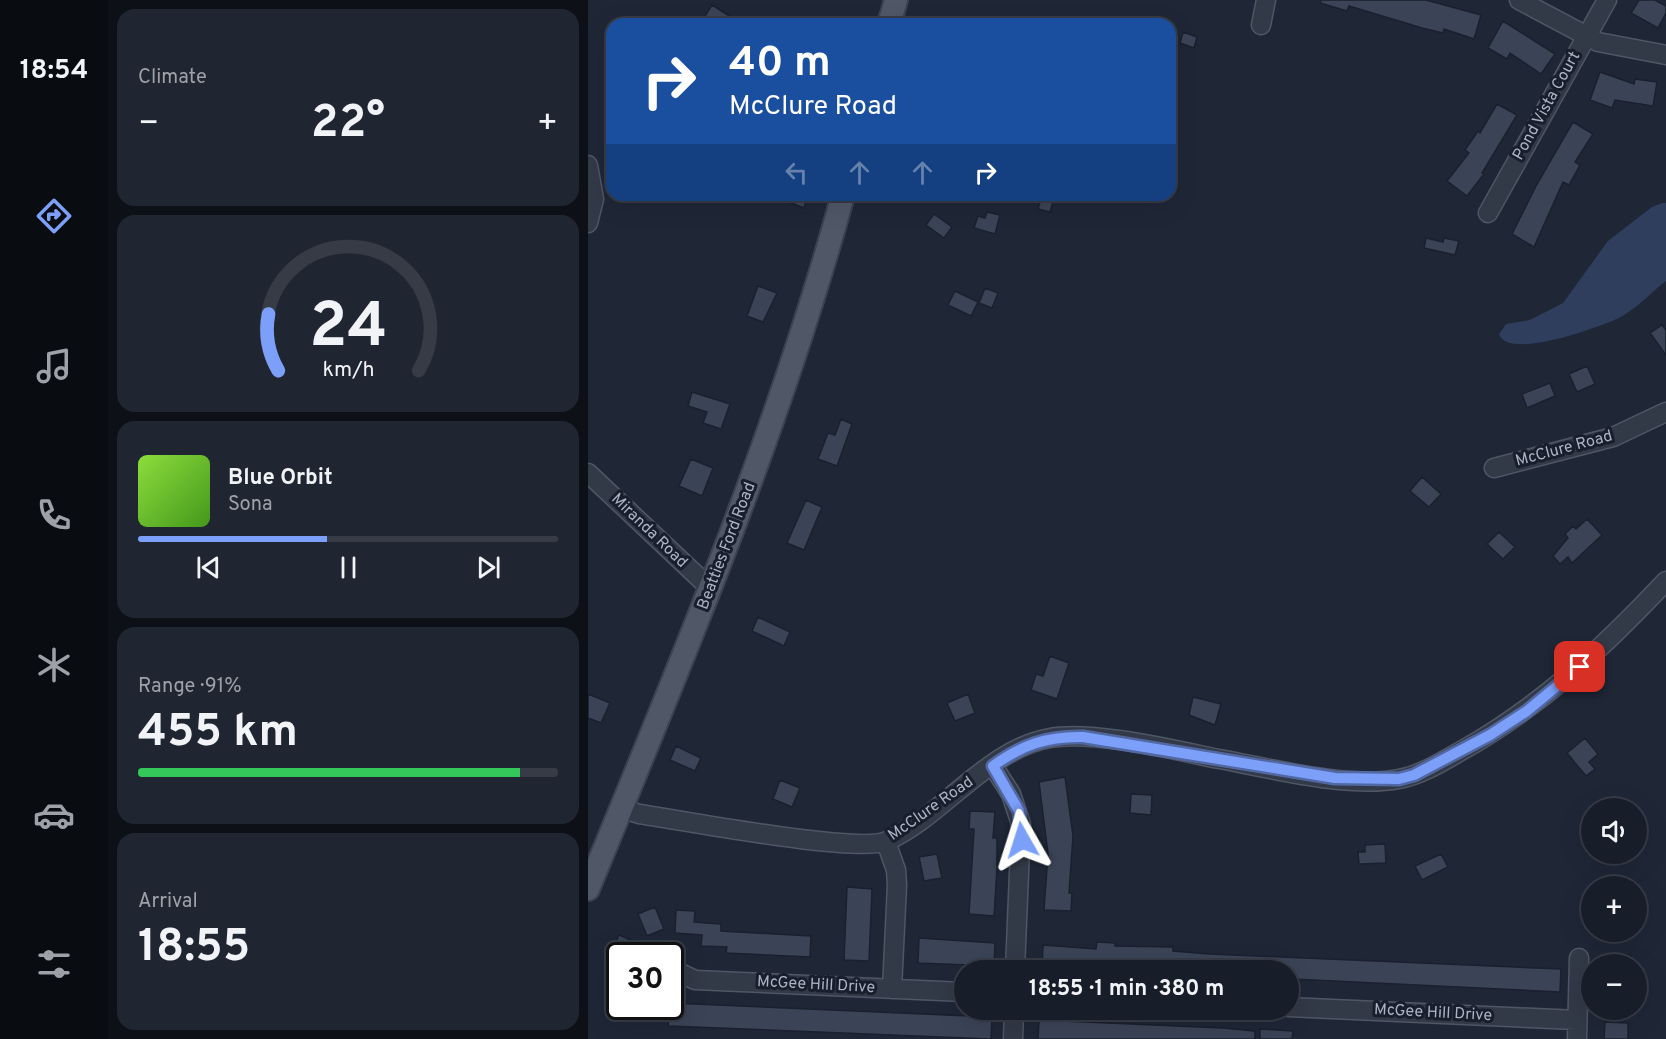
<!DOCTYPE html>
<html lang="en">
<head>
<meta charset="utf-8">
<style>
	:root { --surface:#171d29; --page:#202631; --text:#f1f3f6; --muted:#9ea2a8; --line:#363b46; --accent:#7ca0fa }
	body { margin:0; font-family:Overpass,sans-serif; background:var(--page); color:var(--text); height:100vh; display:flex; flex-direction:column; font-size:22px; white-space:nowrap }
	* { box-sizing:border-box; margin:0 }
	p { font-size:20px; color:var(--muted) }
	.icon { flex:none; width:33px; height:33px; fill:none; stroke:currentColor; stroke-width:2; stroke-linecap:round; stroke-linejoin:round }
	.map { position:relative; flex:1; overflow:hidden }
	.drawer { display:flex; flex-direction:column; gap:9px; padding:9px; background:#0d1017; width:480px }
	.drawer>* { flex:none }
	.top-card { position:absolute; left:18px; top:18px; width:570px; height:183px; border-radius:18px; box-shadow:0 6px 24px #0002,0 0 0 2px var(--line); background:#1a4fa0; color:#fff; overflow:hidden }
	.fabs { position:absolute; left:993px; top:798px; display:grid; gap:12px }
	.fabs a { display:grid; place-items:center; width:66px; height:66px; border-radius:50%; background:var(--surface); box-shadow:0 6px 24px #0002,0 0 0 2px var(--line); font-size:30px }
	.speed { position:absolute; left:18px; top:942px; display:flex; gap:12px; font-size:30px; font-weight:700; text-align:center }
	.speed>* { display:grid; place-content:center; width:78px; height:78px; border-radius:50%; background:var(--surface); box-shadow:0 6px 24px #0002,0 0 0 2px var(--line); line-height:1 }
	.speed .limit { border:3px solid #111; border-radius:9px; background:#fff; color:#111 }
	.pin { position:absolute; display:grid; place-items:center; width:51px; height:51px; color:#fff; margin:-26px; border-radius:12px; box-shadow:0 3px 9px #0006 }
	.me { position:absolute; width:66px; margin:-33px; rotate:354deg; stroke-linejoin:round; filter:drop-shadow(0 0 4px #0008) }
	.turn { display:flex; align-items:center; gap:21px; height:126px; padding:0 24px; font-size:27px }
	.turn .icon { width:78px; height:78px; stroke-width:2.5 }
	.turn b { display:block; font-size:42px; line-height:51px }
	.lanes { display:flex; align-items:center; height:57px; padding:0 24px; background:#0003; justify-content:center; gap:30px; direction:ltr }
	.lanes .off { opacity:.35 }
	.big { font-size:45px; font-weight:700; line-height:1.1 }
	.drawer .card { flex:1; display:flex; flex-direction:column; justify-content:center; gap:9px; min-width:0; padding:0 21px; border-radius:18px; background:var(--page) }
	.drawer .dial { align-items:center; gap:0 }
	.dial svg { height:156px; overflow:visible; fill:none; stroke:var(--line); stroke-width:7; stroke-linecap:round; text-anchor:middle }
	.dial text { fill:var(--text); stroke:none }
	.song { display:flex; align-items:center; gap:18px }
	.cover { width:72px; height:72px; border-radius:9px; background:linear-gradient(135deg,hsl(90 70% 55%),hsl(100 70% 35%)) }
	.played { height:6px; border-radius:3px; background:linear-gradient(90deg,var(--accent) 45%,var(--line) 45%) }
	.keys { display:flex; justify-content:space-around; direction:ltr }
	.heat { display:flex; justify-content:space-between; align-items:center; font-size:33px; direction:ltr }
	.charge { height:9px; border-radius:4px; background:linear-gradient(90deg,#34c759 91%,var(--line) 0) }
	.trip { position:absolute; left:366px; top:960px; width:345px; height:60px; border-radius:30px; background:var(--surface); box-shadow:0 6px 24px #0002,0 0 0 2px var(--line); font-weight:700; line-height:60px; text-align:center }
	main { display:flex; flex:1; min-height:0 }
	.tabs { display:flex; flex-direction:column; width:108px; justify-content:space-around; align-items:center; background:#090c10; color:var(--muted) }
	.tabs .icon { width:42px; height:42px }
	.tabs .selected { color:var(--accent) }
	.tabs b { font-size:27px; color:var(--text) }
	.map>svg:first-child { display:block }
	.water { fill:#303e5d }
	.building { fill:#3b4457; stroke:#1a202e; stroke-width:1.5 }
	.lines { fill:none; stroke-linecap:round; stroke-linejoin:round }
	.minor-casing { stroke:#505665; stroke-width:21 }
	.major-casing { stroke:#3c4251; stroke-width:26 }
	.minor { stroke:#323947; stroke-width:18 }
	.major { stroke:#505868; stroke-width:22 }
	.route-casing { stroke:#5168a2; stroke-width:15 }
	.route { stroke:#7ca0fa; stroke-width:10 }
	.labels { text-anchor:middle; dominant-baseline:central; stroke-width:6; stroke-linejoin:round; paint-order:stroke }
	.street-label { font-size:16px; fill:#acb3c4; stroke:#181e2b }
</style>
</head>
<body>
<main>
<nav class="tabs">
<b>18:54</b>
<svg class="icon selected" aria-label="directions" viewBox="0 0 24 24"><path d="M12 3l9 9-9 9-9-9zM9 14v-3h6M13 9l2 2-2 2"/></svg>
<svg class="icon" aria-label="music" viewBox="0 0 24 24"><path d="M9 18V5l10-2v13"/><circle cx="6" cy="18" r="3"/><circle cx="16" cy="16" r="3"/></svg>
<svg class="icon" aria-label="phone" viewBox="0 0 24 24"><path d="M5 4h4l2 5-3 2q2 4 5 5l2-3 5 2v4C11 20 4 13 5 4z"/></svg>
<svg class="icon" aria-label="climate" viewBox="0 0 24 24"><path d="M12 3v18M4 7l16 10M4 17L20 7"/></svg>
<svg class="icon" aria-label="car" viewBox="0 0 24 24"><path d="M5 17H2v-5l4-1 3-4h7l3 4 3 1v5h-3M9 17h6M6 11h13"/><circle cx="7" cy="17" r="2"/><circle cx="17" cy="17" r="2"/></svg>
<svg class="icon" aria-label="filters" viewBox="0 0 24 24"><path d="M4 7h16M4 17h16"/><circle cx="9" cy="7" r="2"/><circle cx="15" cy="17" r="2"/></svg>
</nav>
<section class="drawer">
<div class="card"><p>Climate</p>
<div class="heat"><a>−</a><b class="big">22°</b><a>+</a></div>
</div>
<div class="card dial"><svg viewBox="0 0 100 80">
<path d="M14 69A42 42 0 1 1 86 69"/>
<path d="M14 69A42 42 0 0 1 9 40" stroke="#7ca0fa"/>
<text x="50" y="56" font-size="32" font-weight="700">24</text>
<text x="50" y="72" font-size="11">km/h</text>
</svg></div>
<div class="card">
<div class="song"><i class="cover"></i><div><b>Blue Orbit</b><p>Sona</p></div></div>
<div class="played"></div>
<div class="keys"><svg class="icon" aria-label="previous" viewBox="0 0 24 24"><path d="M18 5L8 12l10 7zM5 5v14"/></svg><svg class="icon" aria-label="pause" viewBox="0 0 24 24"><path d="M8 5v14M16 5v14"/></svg><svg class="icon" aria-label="next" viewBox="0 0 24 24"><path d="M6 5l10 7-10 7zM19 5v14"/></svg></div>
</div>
<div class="card"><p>Range · 91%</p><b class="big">455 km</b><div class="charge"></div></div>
<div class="card"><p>Arrival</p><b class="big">18:55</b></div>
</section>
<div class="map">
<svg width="1078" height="1039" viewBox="0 0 1078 1039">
	<rect width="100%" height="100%" fill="#1f2737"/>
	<path class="water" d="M1074 203H1078V281L1074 284C1061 295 1046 310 1031 318 1011 327 920 361 911 334L918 324 942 320 975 303 1020 241 1064 207Z"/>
	<path class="building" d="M733 0H838L893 15 886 39 856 29 855 33 834 28 761 6 759 11 732 3Z
		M1051 0H1067L1078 6V13L1070 28 1043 13Z
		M124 5 154 24H112Z
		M915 21 967 54 953 74 922 53 919 59 900 48Z
		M595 32 609 37 606 48 592 43Z
		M1012 72 1046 84 1047 79 1069 82 1065 106 1027 100 1024 108 1002 100Z
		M909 104 929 115 894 173 896 174 879 196 859 181 881 153 877 150 890 131 892 133Z
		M985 122 1005 134 987 162 992 165 981 185 975 182 946 247 924 234 949 184Z
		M183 195H220L216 208Z
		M454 195H467L462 212 450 209Z
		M399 212 412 215 407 234 386 228 390 216 397 218Z
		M346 214 364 227 356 238 338 225Z
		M838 238 855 242 856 238 871 241 867 255 836 248Z
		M170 286 189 293 175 322 159 316Z
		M397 288 410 293 404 308 391 303Z
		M367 291 390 302 383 316 360 305Z
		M1074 325 1078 330V355L1062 333Z
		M999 366 1007 384 989 392 981 374Z
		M962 383 967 396 939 408 934 394Z
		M104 392 142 404 133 429 115 423 119 412 100 406Z
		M253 419 264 424 249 466 230 459 240 433 247 435Z
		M103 459 125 468 114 496 91 486Z
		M834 477 853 494 841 507 822 491Z
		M218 500 234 507 216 550 199 543Z
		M999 519 1014 535 984 563 980 557 972 564 965 556 980 538 977 534 985 526 988 529Z
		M911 532 927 547 915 559 899 544Z
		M170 617 202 632 196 646 164 631Z
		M462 656 481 663 469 699 443 690 448 674 455 676Z
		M0 694 22 703 13 723 0 718Z
		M380 694 387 713 367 721 359 703Z
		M605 697 633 704 627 725 601 715Z
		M997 738 1010 754 1001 762 1007 769 998 776 979 753Z
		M88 746 113 758 107 771 82 760Z
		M477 777 485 836 481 893H484L483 911 456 910 460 854 451 782Z
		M192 780 212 788 204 807 185 799Z
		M543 794 564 795 563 815 542 813Z
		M382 811 407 812 405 838H409V868L406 916 381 914 386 829H381Z
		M797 844 798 863 771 864 770 852H777V845Z
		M349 854 354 878 336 881 331 857Z
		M853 854 860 867 834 880 827 866Z
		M259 887 284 889 281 961 256 960Z
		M67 907 76 929 59 936 50 914Z
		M88 910 107 911 106 922 133 924V931L223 936 222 957 138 953 139 947 113 946 114 935 87 933Z
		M31 935 52 944 47 956H32L23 952Z
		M331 938 407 943 406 966 330 963Z
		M509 942 527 943V946L585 947V951L621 954 973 969 972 992 704 979 705 970 454 968 455 945 508 949Z
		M1019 954 1043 955 1042 964H1019Z
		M82 1003 404 1017 403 1039 80 1026Z
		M37 1006H70L60 1021Z
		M451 1020 635 1028 667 1031V1039H450Z
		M1017 1022 1040 1023V1039H1016Z
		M672 1029 705 1031 704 1039H672Z"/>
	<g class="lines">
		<defs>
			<path id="minor" d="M931 0 1010 42 1078 55
				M673 25 678 0
				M0 165 6 199 0 223
				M900 213 1019 0
				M906 468 1025 437 1078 412
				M0 473 123 589
				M405 766 423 794 433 824 427 970
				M33 808 51 814C93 820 270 854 299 841 355 816 399 749 462 738 503 730 587 750 631 759 682 768 760 789 811 779 833 775 854 762 873 751 952 707 1016 647 1078 581
				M298 842 308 870 309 885 304 989
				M82 968 107 980 376 992
				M700 1007 989 1020
				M425 1039 426 1010
				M989 1039 991 958"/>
			<path id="major" d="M301 24 308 0
				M0 889C94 661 190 433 255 195"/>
		</defs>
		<use href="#minor" class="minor-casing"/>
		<use href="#major" class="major-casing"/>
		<use href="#minor" class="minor"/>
		<use href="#major" class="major"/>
	</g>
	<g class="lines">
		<defs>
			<path id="route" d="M434 840 431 811 405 766C434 745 459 736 495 737L747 778 811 779 826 775 902 735 939 711 992 667"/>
		</defs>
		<use href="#route" class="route-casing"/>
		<use href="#route" class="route"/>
	</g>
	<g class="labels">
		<g class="street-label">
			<text transform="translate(959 106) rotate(-61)">Pond Vista Court</text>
			<text transform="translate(976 449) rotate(-15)">McClure Road</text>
			<text transform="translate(61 531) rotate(44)">Miranda Road</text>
			<text transform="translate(139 546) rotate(-69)">Beatties Ford Road</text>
			<text transform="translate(343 809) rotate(-35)">McClure Road</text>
			<text transform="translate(228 985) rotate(3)">McGee Hill Drive</text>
			<text transform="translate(845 1013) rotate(3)">McGee Hill Drive</text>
		</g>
	</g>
</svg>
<div class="fabs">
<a><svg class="icon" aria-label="sound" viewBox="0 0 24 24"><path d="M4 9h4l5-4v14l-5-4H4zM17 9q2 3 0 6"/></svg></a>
<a>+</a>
<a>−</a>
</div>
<div class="speed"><div class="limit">30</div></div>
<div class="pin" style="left:992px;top:667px;background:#d93025"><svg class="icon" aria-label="arrive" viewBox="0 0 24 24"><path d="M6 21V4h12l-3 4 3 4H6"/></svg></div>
<svg class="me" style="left:434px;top:840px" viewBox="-20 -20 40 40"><path d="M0-17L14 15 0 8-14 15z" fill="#7ca0fa" stroke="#fff" stroke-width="4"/></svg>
<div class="trip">18:55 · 1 min · 380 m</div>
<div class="top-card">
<div class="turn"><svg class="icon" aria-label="right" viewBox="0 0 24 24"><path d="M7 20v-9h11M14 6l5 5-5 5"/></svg><div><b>40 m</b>McClure Road</div></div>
<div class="lanes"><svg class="icon off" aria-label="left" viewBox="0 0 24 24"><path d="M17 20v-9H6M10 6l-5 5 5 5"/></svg><svg class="icon off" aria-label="ahead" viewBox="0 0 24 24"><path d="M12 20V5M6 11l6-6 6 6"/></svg><svg class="icon off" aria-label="ahead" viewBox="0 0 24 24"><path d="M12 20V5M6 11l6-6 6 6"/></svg><svg class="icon" aria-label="right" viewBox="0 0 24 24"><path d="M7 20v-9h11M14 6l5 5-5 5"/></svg></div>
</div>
</div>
</main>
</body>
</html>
